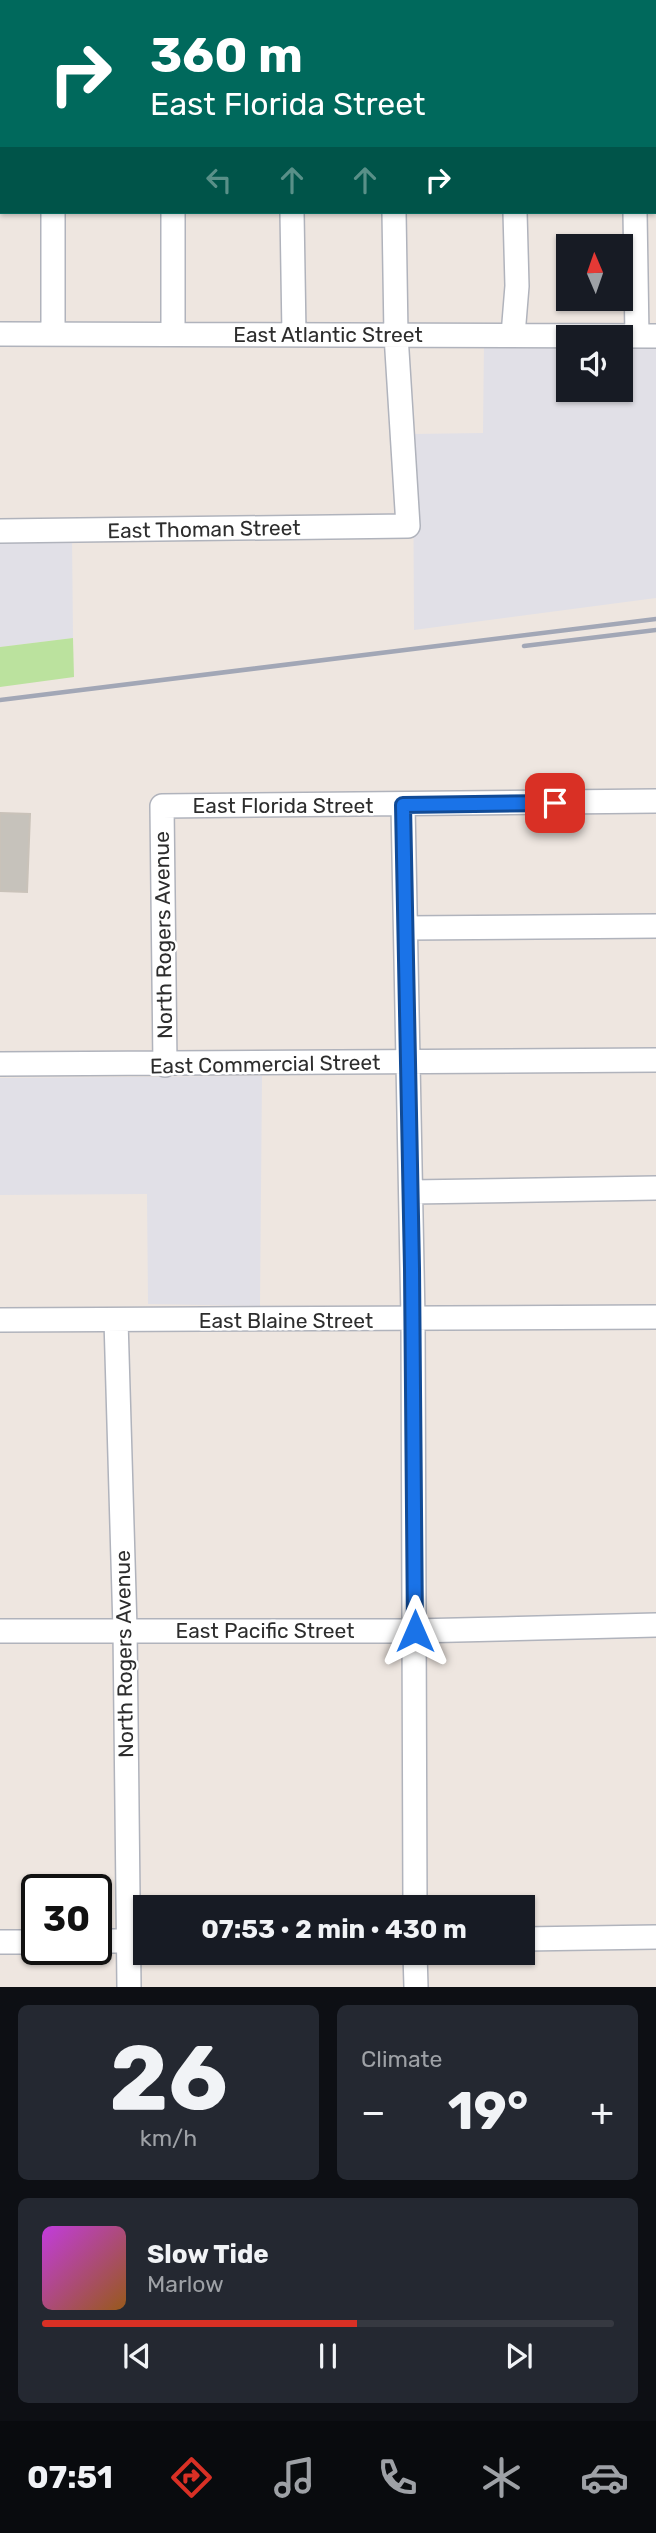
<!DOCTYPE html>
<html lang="en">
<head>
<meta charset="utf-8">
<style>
	:root { --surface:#171b24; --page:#242831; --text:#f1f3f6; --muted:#9ea1a6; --line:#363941; --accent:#d93025 }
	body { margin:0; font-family:Rubik,sans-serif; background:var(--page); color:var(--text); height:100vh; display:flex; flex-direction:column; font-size:26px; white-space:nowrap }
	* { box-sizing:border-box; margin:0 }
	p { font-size:23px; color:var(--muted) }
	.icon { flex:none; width:38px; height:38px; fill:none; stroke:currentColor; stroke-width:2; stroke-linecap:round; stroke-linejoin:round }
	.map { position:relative; height:1987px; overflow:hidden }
	.sheet { display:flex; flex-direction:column; gap:18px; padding:18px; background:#0d0f14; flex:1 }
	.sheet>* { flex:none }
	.banner { position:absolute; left:0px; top:0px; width:656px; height:214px; box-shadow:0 2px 5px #0004; background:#00695c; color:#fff; overflow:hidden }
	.needle { width:46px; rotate:358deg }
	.tools { position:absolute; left:556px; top:234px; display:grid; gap:14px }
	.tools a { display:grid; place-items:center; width:77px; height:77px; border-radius:0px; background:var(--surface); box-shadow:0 2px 5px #0004; font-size:35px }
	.speed { position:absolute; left:21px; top:1874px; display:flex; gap:14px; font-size:35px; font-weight:700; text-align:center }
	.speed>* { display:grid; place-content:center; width:91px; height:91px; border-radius:50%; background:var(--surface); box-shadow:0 2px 5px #0004; line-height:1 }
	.speed .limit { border:4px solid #111; border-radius:10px; background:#fff; color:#111 }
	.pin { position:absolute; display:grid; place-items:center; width:60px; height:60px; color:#fff; margin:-30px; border-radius:14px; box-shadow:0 4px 10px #0006 }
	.me { position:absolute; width:77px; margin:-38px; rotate:0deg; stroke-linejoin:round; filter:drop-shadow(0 0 5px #0008) }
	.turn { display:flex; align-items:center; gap:24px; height:147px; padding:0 35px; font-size:32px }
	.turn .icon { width:91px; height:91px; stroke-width:2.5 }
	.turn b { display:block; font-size:49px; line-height:60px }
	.lanes { display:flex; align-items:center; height:66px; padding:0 35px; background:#0003; justify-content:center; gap:35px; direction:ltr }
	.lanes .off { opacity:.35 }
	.big { font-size:52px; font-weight:700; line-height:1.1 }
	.sheet .widget { flex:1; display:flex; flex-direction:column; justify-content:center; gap:10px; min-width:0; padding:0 24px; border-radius:10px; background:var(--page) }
	.sheet .dial { align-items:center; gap:0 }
	.dial b { font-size:91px; line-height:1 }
	.song { display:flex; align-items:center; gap:21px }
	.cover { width:84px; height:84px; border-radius:10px; background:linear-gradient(135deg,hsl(290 70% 55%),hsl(30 70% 35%)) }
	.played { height:7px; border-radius:4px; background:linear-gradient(90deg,var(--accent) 55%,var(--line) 55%) }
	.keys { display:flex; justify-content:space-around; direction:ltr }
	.heat { display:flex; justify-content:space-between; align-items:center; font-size:38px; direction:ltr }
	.sheet .tiles { flex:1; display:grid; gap:18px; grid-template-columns:1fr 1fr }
	.widget:last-child { grid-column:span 2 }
	.trip { position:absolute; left:133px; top:1895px; width:402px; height:70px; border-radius:0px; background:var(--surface); box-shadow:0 2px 5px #0004; font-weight:700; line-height:70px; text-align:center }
	.tab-bar { display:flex; height:112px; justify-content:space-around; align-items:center; background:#090b0e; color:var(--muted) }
	.tab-bar .icon { width:49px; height:49px }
	.tab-bar .active { color:var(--accent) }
	.tab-bar b { font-size:32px; color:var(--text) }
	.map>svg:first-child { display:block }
	.industrial { fill:#e1e0e7 }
	.green { fill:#bbe29e }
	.building { fill:#c6c2bb; stroke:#c9c2b9; stroke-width:2 }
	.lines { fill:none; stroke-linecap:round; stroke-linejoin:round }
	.minor-casing { stroke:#b0b3bc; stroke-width:26 }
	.minor { stroke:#fff; stroke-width:23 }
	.rail { stroke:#a2a7b6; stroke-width:4.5 }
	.route-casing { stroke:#114b97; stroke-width:18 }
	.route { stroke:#1a73e8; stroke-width:12 }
	.labels { text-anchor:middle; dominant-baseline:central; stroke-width:5; stroke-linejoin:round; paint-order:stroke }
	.street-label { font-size:21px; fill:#2d2d2d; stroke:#fff }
</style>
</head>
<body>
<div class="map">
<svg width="656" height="1987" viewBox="0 0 656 1987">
	<rect width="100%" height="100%" fill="#eee6e0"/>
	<path class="industrial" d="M484 341 569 342V390H621V342H656V598L414 630 413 434 483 433Z
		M0 537H72L73 638 0 647Z
		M262 1076 260 1306 148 1304 147 1194 0 1195V1078Z"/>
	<path class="green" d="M73 638 74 677 0 687V647Z"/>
	<path class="building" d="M0 813 30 814 27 892 0 891Z"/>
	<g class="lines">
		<defs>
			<path id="minor" d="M52 0V2
				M288 0V2
				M390 0V2
				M511 0V2
				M633 0V2
				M174 2V0
				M53 212V334
				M292 212 294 334
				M635 212 637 336
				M173 333V212
				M0 334 656 336
				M513 335 517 286 515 212
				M0 531 408 526 396 335 394 212
				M403 805 413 1319 415 1908
				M406 928 656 926
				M0 1064 656 1060
				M165 1065 162 806 656 801
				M411 1192 656 1188
				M0 1320 656 1317
				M116 1320 125 1629 129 1987
				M0 1631H415L656 1625
				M523 1939 656 1937
				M96 1941H145
				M0 1942H37
				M415 1953 416 1987"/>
		</defs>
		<use href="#minor" class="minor-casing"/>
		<use href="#minor" class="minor"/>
		<path class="rail" d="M524 646 656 630
			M0 700 656 619"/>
	</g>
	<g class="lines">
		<defs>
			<path id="route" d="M415 1631 412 1268 403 805 555 803"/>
		</defs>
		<use href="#route" class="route-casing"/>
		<use href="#route" class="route"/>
	</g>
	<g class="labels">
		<g class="street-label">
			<text x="328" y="334">East Atlantic Street</text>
			<text transform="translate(204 529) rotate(-1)">East Thoman Street</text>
			<text x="283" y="805">East Florida Street</text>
			<text transform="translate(163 935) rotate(-91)">North Rogers Avenue</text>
			<text transform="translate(265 1064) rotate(-1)">East Commercial Street</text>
			<text x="286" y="1320">East Blaine Street</text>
			<text x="265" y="1630">East Pacific Street</text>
			<text transform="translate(124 1654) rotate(-91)">North Rogers Avenue</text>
		</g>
	</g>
</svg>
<div class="tools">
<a><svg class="needle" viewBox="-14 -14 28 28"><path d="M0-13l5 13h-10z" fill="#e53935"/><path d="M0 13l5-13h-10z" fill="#9ea1a6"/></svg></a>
<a><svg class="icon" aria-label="sound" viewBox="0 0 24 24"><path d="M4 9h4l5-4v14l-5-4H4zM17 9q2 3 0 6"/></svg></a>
</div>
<div class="speed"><div class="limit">30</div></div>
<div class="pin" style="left:555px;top:803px;background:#d93025"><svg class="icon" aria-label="arrive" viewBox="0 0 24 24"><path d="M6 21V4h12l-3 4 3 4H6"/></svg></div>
<svg class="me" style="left:415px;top:1631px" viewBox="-20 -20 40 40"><path d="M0-17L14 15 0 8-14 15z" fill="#1a73e8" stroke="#fff" stroke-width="4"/></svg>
<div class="trip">07:53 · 2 min · 430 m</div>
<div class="banner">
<div class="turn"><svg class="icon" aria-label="right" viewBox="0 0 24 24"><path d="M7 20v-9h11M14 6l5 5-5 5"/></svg><div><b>360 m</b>East Florida Street</div></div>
<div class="lanes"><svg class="icon off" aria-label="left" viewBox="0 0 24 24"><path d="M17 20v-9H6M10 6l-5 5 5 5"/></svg><svg class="icon off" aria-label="ahead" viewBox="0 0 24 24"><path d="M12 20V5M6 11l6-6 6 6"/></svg><svg class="icon off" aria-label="ahead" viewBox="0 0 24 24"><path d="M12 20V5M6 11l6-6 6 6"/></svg><svg class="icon" aria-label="right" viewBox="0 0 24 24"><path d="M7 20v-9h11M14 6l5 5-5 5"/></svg></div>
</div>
</div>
<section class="sheet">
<div class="tiles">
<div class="widget dial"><b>26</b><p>km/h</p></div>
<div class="widget"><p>Climate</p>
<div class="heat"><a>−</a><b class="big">19°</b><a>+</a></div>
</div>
<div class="widget">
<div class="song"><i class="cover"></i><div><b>Slow Tide</b><p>Marlow</p></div></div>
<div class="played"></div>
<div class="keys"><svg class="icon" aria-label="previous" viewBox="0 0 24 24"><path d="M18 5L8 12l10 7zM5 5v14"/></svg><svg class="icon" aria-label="pause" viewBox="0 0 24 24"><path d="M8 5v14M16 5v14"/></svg><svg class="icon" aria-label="next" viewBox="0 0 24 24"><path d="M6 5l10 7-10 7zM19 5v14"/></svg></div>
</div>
</div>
</section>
<nav class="tab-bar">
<b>07:51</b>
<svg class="icon active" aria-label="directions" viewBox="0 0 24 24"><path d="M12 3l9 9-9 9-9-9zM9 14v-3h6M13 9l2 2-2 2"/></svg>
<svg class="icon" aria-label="music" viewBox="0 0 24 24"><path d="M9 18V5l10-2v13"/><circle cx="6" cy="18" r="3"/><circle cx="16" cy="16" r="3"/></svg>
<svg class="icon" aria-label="phone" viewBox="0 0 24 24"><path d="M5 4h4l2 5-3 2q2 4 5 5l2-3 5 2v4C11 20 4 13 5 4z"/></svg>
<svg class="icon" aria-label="climate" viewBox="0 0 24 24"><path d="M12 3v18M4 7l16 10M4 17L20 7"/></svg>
<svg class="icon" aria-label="car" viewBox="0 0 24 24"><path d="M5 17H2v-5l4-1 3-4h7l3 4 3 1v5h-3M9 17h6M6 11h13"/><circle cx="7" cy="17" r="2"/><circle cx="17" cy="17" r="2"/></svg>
</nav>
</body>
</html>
